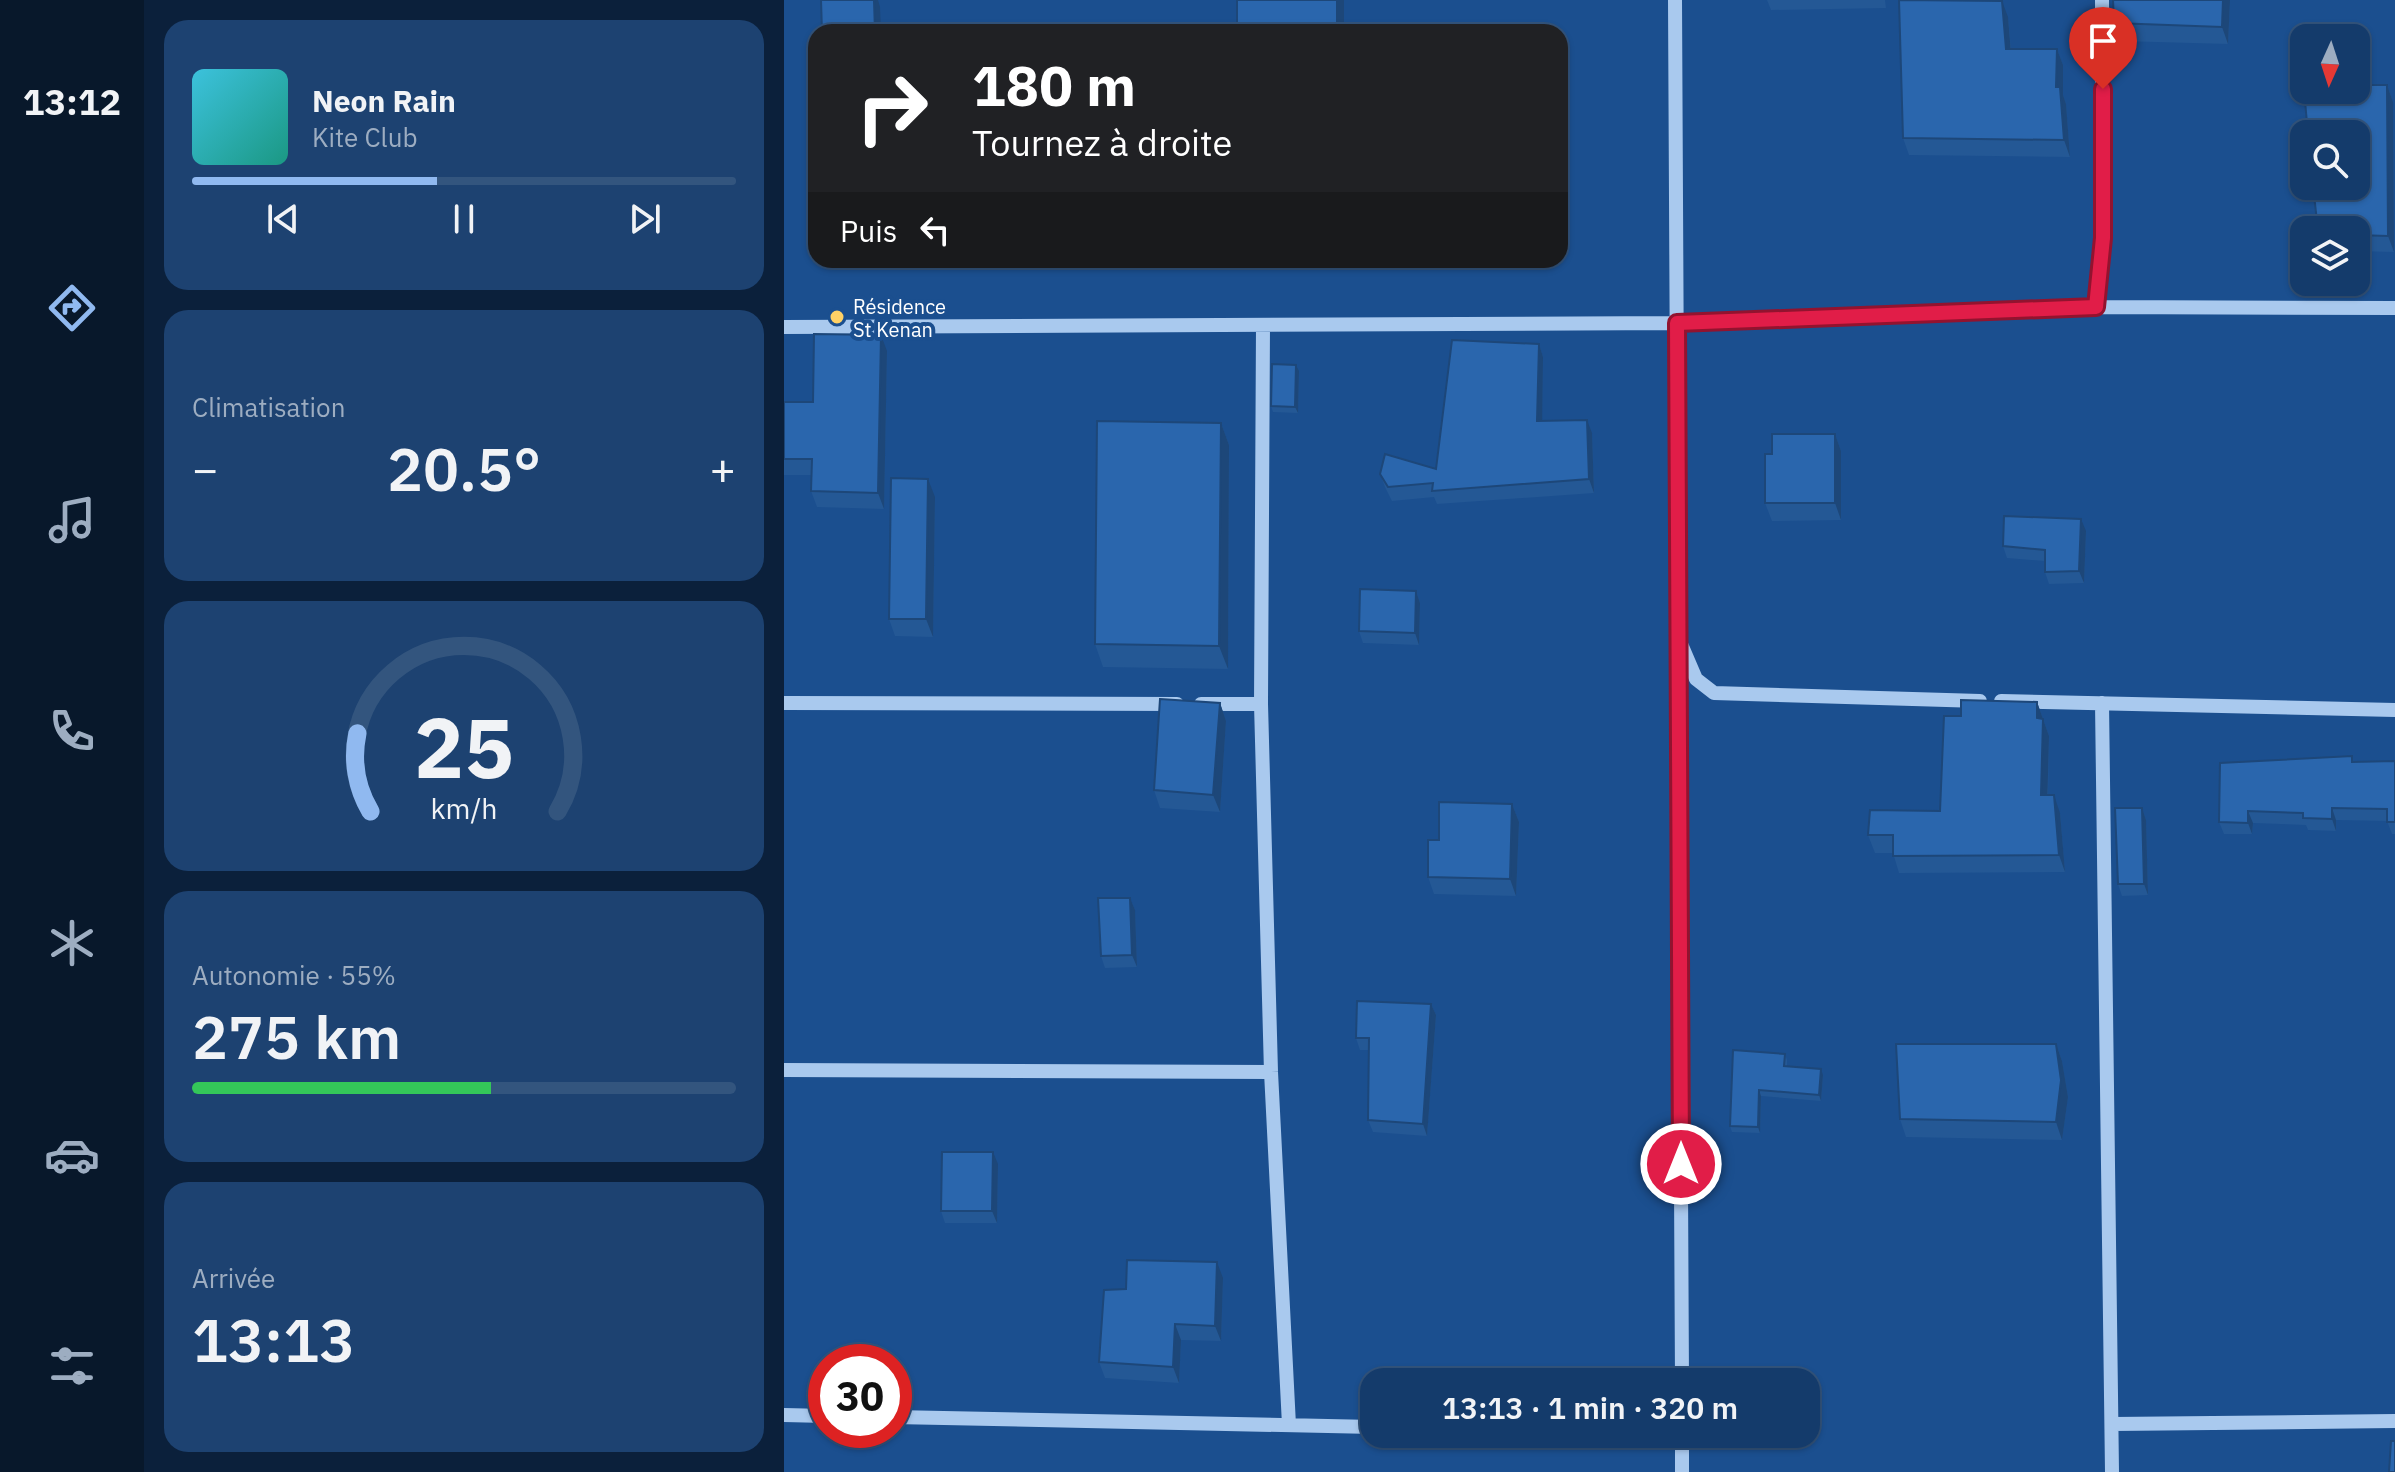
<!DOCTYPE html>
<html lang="fr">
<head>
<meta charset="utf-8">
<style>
	:root { --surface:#143b6b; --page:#1d4271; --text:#f1f3f6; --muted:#9dadc1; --line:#33557e; --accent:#90b9f0 }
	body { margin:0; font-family:"IBM Plex Sans",sans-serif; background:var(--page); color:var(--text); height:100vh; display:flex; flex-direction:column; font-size:30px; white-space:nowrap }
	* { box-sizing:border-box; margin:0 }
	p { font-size:26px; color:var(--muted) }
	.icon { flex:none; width:44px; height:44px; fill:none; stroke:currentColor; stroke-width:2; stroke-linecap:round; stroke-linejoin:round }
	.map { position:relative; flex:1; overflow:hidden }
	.drawer { display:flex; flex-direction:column; gap:20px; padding:20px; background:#0b203b; width:640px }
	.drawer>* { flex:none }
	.guide { position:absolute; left:24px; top:24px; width:760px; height:244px; border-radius:24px; box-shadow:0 2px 6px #0004,0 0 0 2px var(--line); background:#202124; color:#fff; overflow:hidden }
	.needle { width:52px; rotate:183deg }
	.buttons { position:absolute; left:1506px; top:24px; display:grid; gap:16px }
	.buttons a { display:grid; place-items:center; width:80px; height:80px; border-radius:16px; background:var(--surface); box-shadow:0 2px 6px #0004,0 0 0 2px var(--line); font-size:40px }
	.speed { position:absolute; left:24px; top:1344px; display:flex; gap:16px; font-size:40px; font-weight:700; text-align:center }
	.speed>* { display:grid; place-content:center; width:104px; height:104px; border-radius:50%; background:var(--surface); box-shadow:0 2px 6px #0004,0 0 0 2px var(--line); line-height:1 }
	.speed .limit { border:12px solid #d22; background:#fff; color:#111 }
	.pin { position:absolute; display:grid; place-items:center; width:68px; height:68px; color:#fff; margin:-82px -34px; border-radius:50% 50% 50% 0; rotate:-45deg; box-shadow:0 0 8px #0007 }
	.pin .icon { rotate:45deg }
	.me { position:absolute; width:88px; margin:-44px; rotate:0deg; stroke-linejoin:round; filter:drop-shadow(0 0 6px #0008) }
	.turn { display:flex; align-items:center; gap:28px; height:168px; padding:0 32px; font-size:36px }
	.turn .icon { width:104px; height:104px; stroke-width:2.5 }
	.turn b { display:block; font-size:56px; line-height:68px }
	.then { display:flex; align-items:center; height:76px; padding:0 32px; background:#0003; gap:16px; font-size:30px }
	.big { font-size:60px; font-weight:600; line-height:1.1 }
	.drawer .widget { flex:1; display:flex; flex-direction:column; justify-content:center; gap:12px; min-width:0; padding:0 28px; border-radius:24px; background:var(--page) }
	.drawer .dial { align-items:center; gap:0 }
	.dial svg { height:208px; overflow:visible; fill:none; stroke:var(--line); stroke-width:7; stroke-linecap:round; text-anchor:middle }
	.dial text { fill:var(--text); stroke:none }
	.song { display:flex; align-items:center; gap:24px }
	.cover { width:96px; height:96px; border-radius:12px; background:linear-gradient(135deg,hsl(190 70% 55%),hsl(170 70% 35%)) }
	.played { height:8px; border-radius:4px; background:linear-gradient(90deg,var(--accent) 45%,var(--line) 45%) }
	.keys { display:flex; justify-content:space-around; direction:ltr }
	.heat { display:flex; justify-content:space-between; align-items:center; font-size:44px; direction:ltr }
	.charge { height:12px; border-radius:6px; background:linear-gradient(90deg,#34c759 55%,var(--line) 0) }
	.trip { position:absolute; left:576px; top:1368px; width:460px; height:80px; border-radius:24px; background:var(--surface); box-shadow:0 2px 6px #0004,0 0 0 2px var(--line); font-weight:600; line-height:80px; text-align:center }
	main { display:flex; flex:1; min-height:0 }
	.dock { display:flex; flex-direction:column; width:144px; justify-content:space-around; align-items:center; background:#08182b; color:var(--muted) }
	.dock .icon { width:56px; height:56px }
	.dock .selected { color:var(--accent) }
	.dock b { font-size:36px; color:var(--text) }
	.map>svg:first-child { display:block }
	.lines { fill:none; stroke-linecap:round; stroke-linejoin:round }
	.minor { stroke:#a9c9ee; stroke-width:14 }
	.wall { fill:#245895 }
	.shaded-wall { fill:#1d4779 }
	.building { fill:#2a66ad; stroke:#1d4779; stroke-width:2 }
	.route-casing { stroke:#92132f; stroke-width:20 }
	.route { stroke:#e11d48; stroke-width:14 }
	.poi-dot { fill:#ffd166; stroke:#1b4f8f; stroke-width:3 }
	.labels { text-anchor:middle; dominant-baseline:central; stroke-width:8; stroke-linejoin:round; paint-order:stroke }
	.poi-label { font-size:20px; fill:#fff; stroke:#1b4f8f; text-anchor:start }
</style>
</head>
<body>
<main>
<nav class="dock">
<b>13:12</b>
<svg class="icon selected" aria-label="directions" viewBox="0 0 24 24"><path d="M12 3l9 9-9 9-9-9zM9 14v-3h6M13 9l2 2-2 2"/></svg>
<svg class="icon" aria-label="music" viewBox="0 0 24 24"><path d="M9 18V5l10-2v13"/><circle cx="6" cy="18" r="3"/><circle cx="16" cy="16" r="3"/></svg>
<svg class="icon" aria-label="phone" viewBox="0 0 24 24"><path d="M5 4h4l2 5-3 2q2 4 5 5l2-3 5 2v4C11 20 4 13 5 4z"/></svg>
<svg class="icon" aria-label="climate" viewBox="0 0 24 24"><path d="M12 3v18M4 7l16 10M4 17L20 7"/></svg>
<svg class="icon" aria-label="car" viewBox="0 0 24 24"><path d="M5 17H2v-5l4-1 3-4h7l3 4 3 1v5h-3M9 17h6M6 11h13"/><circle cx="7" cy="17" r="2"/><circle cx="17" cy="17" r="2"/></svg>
<svg class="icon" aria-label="filters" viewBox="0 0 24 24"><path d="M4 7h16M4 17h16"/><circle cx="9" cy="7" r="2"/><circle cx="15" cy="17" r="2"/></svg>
</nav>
<section class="drawer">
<div class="widget">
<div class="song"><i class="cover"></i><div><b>Neon Rain</b><p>Kite Club</p></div></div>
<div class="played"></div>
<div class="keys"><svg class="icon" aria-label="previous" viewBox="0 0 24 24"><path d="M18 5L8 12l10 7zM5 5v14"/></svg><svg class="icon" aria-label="pause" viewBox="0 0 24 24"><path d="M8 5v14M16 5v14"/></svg><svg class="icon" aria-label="next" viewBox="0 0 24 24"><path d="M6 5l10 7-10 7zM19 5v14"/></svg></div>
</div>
<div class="widget"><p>Climatisation</p>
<div class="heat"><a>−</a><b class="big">20.5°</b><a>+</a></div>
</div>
<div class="widget dial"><svg viewBox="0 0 100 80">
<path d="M14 69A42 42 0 1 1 86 69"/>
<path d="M14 69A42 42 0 0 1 9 39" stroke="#90b9f0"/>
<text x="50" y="56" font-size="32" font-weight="700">25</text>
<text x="50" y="72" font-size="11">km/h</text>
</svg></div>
<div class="widget"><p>Autonomie · 55%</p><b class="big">275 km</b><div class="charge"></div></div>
<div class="widget"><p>Arrivée</p><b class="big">13:13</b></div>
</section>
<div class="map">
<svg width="1611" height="1472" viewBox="0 0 1611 1472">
	<rect width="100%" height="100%" fill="#1b4f8f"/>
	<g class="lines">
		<path class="minor" d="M891 0 898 1382
			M1312 307 1319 238 1318 0
			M479 325 477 704 487 1072 505 1425
			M0 327 893 323 1312 307 1611 308
			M897 644 912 679 930 693 1196 701
			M1217 701 1611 710
			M0 703 393 704
			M1318 703 1328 1472
			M417 704H477
			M0 1070 487 1072
			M0 1415 42 1416
			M110 1417 590 1427
			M1329 1424 1611 1421
			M842 1434 898 1436
			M898 1434V1472"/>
	</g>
	<path class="wall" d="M983 0H1101L1102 8 987 10Z
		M1446 0 1444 44 1336 41 1330 23Z
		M1224 17 1227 49H1273L1279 65V95L1282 104 1286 157 1125 155 1119 138Z
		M1603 85 1609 102 1610 252 1572 251V230Z
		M589 260H606L590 263Z
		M628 260H721L722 270 631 269Z
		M755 344 759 357 758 421 808 433 810 493 653 504 650 497 608 501 601 487 596 474 652 469Z
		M103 351 100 509 33 507 27 491V475H0V402H29Z
		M515 371 514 413 489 412 487 406Z
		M437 423 445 445 444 669 319 667 311 644Z
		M1051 434 1057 451V520L988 521 981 503 988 454Z
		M151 497 149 637 111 636 105 619Z
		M1302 531 1300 583 1265 584 1261 572V561L1223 558 1219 546Z
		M632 591 636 603 635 645 579 643 575 631Z
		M1253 702 1265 736 1264 795 1276 813 1281 872 1115 873 1109 853H1091L1084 835 1156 811 1177 716Z
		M436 703 442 721 436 812 376 808 370 790Z
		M1611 761V834H1608L1603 821 1552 820V831L1524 830 1522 825 1469 823 1468 834H1440L1435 822 1570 762Z
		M728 804 735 822 732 896 650 894 644 877 655 840Z
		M1358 808 1362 820 1364 895 1338 896 1334 884Z
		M346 898 351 910 353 967 321 968 317 956Z
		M647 1004 652 1015 643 1136 589 1132 584 1120 585 1050H576L572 1038Z
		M1272 1044 1278 1061 1284 1097 1278 1140 1122 1137 1116 1119Z
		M1001 1054 1003 1060V1066L1039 1075 1037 1101 977 1096 976 1133 948 1132 946 1126Z
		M214 1164 213 1223H161L157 1211Z
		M439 1278 437 1341 397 1340 395 1383 321 1378 315 1362 342 1289Z"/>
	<path class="shaded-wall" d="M90 0H94L96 7 97 32H91Z
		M553 0H560V32H553Z
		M1439 0H1446L1444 44 1438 27Z
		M1218 1 1224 17 1228 66 1222 49Z
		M1273 49 1279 65V95L1282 104 1286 157 1280 140 1272 87Z
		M1603 85 1609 102 1610 252 1604 236Z
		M97 335 103 351 100 509 94 493Z
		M755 344 759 357 758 434 753 421Z
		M512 365 515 371 514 413 511 407Z
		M803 420 808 433 810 493 805 479Z
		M437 423 445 445 444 669 435 646Z
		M1051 434 1057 451V520L1051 503Z
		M144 479 151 497 149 637 142 619Z
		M1297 519 1302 531 1300 583 1295 571Z
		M632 591 636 603 635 645 631 633Z
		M1253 702 1265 736 1263 812 1257 795Z
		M436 703 442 721 436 812 429 795Z
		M1270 795 1276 813 1281 872 1275 855Z
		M728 804 735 822 732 896 726 879Z
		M1358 808 1362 820 1364 895 1360 884Z
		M1548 808 1552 820V831L1548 819Z
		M1464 811 1469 823 1468 834 1464 823Z
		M346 898 351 910 353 967 348 955Z
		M647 1004 652 1015 643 1136 639 1124Z
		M1272 1044 1278 1061 1284 1097 1278 1140 1272 1122Z
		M1037 1069 1039 1075 1037 1101 1035 1095Z
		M975 1090 977 1096 976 1133 974 1127Z
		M209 1152 214 1164 213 1223 208 1211Z
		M433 1262 439 1278 437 1341 431 1326Z
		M391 1324 397 1340 395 1383 389 1367Z"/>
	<path class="building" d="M37 0H90L91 32H38Z
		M453 0H553V32H453Z
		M1115 0 1218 1 1222 49H1273L1272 87H1276L1280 140 1119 138Z
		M1329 0H1439L1438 27 1330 23Z
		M723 23V32H648V31L697 29V24Z
		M1572 85H1603L1604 236 1572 235V230H1534L1529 186H1572V134H1524L1520 90H1572Z
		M30 334 97 335 94 493 27 491 28 459H0V402H29Z
		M668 340 755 344 753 421 803 420 805 479 648 491 649 483 604 487 596 474 601 454 652 469Z
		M488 364 512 365 511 407 487 406Z
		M313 421 437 423 435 646 311 644Z
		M988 434H1051V503H981V454H988Z
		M107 478 144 479 142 619H105Z
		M1220 516 1297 519 1295 571 1261 572V550L1219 546Z
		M576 589 632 591 631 633 575 631Z
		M376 699 436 703 429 795 370 790Z
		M1177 700 1253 702V718L1259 719 1257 795H1270L1275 855 1109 856V835H1084L1086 810 1156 811 1160 716H1177Z
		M1568 756V762L1611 761V822H1603V809L1548 808V819L1519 818V813L1464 811V823L1435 822 1436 763Z
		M655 802 728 804 726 879 644 877V840H655Z
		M1331 808H1358L1360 884H1334Z
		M314 898H346L348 955 317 956Z
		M573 1001 647 1004 639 1124 584 1120 585 1038H572Z
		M1112 1044H1272L1277 1080 1272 1122 1116 1119Z
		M949 1050 1001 1054 1000 1066 1037 1069 1035 1095 975 1090 974 1127 946 1126Z
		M158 1152H209L208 1211H157Z
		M343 1260 433 1262 431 1326 391 1324 389 1367 315 1362 320 1290 342 1289Z
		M1607 1441H1611V1472H1605Z"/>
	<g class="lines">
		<defs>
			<path id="route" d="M897 1164 893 323 1312 307 1319 238V89"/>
		</defs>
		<use href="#route" class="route-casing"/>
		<use href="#route" class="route"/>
	</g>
	<circle class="poi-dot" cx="53" cy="317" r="8"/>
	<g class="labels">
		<g class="poi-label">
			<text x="69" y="306">Résidence<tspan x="69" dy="23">St Kenan</tspan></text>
		</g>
	</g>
</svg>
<div class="buttons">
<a><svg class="needle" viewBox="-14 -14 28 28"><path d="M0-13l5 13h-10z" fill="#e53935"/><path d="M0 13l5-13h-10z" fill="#9dadc1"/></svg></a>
<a><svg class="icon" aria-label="search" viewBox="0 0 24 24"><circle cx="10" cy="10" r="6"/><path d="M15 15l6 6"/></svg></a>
<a><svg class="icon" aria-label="layers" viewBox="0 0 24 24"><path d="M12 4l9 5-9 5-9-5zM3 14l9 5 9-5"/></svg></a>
</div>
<div class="speed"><div class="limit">30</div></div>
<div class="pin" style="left:1319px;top:89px;background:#d93025"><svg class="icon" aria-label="arrive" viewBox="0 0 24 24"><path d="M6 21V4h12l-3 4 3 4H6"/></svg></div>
<svg class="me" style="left:897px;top:1164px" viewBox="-20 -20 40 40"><circle r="17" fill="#e11d48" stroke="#fff" stroke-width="3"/><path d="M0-11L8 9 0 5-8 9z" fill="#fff"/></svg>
<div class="trip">13:13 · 1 min · 320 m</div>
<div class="guide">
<div class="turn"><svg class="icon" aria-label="right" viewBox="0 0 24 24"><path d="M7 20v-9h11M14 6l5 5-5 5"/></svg><div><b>180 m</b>Tournez à droite</div></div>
<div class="then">Puis<svg class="icon" aria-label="left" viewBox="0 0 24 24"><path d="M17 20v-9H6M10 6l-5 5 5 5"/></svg></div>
</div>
</div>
</main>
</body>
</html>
